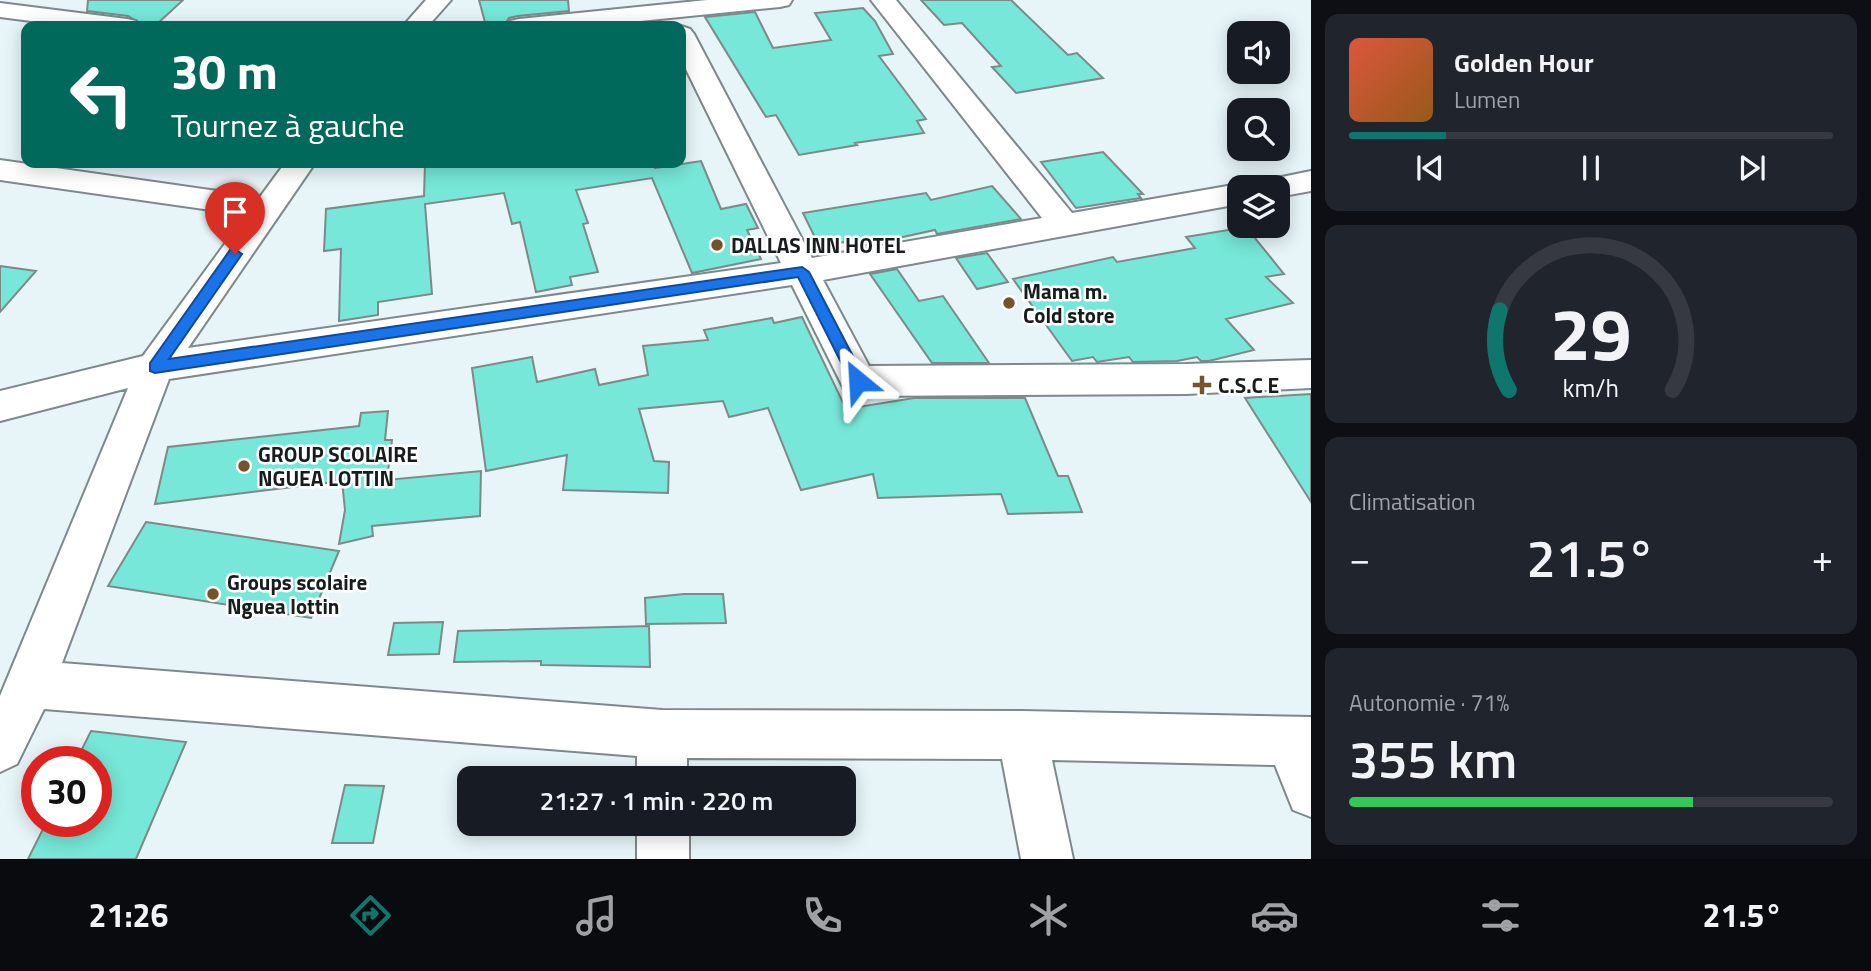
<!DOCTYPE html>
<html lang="fr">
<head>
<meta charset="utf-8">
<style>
	:root { --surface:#171b24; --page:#20242c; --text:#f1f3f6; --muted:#9ea1a6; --line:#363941; --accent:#0f766e }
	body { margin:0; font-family:"Titillium Web",sans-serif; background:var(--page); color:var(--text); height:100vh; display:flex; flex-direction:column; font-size:26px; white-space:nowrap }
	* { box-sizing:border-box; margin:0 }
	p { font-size:23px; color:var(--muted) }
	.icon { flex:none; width:38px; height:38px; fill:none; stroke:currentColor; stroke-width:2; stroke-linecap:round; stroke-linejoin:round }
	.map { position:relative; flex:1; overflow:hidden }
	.details { display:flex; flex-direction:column; gap:14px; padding:14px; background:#0d0f14; width:560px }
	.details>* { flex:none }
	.guide { position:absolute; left:21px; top:21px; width:665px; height:147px; border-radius:14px; box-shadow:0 4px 18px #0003; background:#00695c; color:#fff; overflow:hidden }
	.fabs { position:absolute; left:1227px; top:21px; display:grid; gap:14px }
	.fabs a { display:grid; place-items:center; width:63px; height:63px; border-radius:14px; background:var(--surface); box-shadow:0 4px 18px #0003; font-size:35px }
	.speed { position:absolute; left:21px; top:746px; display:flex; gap:14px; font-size:35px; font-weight:700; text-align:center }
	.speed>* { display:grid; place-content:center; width:91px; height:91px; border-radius:50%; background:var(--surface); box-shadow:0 4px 18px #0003; line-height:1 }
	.speed .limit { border:10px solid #d22; background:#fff; color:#111 }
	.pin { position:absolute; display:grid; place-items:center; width:60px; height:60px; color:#fff; margin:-72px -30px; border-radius:50% 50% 50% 0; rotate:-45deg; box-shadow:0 0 7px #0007 }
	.pin .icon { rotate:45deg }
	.me { position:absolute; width:77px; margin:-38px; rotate:333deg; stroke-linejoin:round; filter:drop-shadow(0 0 5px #0008) }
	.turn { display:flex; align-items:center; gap:24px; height:147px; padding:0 35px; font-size:32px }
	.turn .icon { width:91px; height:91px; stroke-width:2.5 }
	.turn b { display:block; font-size:49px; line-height:60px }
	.big { font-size:52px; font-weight:600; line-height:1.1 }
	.details .card { flex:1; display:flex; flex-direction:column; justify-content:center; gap:10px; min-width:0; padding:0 24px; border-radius:14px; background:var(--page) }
	.details .dial { align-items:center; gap:0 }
	.dial svg { height:182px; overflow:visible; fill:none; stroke:var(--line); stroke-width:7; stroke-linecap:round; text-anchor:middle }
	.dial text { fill:var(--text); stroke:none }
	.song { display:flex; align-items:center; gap:21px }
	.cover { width:84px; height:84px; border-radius:10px; background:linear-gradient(135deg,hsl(10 70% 55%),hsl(30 70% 35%)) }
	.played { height:7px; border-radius:4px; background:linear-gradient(90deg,var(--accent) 20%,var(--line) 20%) }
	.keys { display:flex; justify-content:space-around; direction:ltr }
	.heat { display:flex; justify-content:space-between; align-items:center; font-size:38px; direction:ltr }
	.charge { height:10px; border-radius:5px; background:linear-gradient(90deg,#34c759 71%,var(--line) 0) }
	.trip { position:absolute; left:457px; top:766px; width:399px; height:70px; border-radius:14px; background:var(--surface); box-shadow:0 4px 18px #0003; font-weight:600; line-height:70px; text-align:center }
	.tabs { display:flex; height:112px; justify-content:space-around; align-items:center; background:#090b0e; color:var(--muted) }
	.tabs .icon { width:49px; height:49px }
	.tabs .on { color:var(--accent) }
	.tabs b { font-size:32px; color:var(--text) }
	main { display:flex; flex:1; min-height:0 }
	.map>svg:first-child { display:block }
	.building { fill:#76e7d8; stroke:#7d8a87; stroke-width:2 }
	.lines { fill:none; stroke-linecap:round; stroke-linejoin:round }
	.minor-casing { stroke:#7d898c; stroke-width:4 }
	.minor { fill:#fff; fill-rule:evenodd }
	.route { fill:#1a73e8; stroke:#114b97; stroke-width:2 }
	.poi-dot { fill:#76542b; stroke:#fff; stroke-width:2.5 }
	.labels { text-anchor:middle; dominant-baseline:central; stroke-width:5; stroke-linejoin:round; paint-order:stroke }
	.poi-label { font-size:21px; font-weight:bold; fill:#171c1d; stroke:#fff; text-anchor:start }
</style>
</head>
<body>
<main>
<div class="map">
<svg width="1311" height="859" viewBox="0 0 1311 859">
	<rect width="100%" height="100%" fill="#e7f5f8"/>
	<path class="building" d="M88 0H183L156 25 140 23 128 16 87 11Z
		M479 0H568L569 11 518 16 509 18 505 24 486 26Z
		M921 0H1011L1068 55 1077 53 1103 78 1016 93 992 67 1001 66 962 23 944 25Z
		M863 8 875 21 893 54 879 56 926 119 917 121 924 133 855 143 857 145 799 155 776 115 766 117 705 17 755 12 773 48 831 40 815 13Z
		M1103 152 1143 194H1138L1141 198 1076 208 1041 162Z
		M701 161 721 209 746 204 758 228 747 230 761 259 692 273 652 178 576 190 588 223 583 224 598 272 570 277 572 285 536 292 520 222 512 224 504 193 425 204 432 294 378 302V315L339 321 341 249 324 251 326 209 424 196 425 163H470L471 167 500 163H654L655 168Z
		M992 186 1021 219 937 234 935 230 848 249 844 242 819 246 803 213 926 193 931 200Z
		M1246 227 1284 274 1266 277 1293 303 1226 319 1254 350 1209 361H1201L1197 357 1177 361 1133 362 1129 357 1097 362 1093 357 1072 361 1013 279 1113 257 1117 262 1195 248 1186 237Z
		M987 253 1008 282 977 289 956 258Z
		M0 266 36 271 0 312Z
		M897 269 919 301 943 296 989 363H932L870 274Z
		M802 317 846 409 914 398H1025L1058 476H1068L1082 512 1008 514 1001 494 878 498 873 474 801 490 768 408 729 417 723 401 639 409 654 461 669 462 668 493 563 490 567 455 486 471 472 368 532 357 537 382 595 369 599 385 648 375 643 346 708 340 704 330 772 318 774 323Z
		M1311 394V502L1245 398Z
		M388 411 385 440H392L387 480 481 471 480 516 372 526 373 536 339 544 345 510 342 481 155 504 168 447 359 426 361 413Z
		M146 522 339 551 311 618 108 586Z
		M684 594H723L726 623 646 624 645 598Z
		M443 622 439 654 388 655 394 623Z
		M649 626 650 667 541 665V661L454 662 458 631Z
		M91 731 186 742 136 859H28L47 821H96V761H76Z
		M345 785 384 786 373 843H332Z"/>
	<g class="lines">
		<defs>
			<path id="minor" d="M426 0H451L428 26H403Z
				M707 0H792L789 5 780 7 591 26H507L510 21 519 19Z
				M871 0H896L1072 213 1239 184 1250 187H1239V204L823 280 869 366 1186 364 1311 360V388L1186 394 858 396 845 391 792 285 169 379 62 663 662 710 1022 711 1311 717V817L1293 810 1275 765 1052 760 1073 859H1021L1002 759 687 758V779H637V756L44 709 17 764 0 772V696L128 388 0 421V391L143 356 246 215 0 180V160L260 197 285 163H315L188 348 781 263 681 59V26L690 29 694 34 812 258 1042 218Z
				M0 3 127 19 136 21 139 26H70L0 17Z
				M1311 171V191L1278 197V187H1263L1267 180Z
				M637 824H689V859H637Z"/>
		</defs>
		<use href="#minor" class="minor-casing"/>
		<use href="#minor" class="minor"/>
	</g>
	<path class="route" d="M235 249 242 254 240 257 169 359 802 267 809 272 866 381 858 387 853 386 798 277 155 373 150 371V363L230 250Z"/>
	<g class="poi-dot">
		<circle cx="717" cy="245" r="7"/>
		<circle cx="1009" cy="303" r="7"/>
		<path d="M1198.5 374.5h7v7h7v7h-7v7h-7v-7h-7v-7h7z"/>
		<circle cx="244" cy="466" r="7"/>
		<circle cx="213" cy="594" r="7"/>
	</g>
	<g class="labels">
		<g class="poi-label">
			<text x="731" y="245">DALLAS INN HOTEL</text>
			<text x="1023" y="291">Mama m.<tspan x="1023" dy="24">Cold store</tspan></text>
			<text x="1218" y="385">C.S.C E</text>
			<text x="258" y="454">GROUP SCOLAIRE<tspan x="258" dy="24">NGUEA LOTTIN</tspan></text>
			<text x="227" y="582">Groups scolaire<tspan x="227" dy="24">Nguea lottin</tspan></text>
		</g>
	</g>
</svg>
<div class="fabs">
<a><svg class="icon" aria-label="sound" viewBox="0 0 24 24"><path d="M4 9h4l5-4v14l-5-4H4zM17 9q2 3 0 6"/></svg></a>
<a><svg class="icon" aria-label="search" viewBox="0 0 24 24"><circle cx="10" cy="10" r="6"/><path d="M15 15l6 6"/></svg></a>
<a><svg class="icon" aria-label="layers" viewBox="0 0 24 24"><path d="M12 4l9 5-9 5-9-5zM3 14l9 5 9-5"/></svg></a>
</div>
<div class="speed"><div class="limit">30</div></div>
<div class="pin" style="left:235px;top:254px;background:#d93025"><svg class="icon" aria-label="arrive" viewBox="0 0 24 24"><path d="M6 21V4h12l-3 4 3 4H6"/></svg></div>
<svg class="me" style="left:858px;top:381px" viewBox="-20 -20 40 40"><path d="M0-17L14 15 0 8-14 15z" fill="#1a73e8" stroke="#fff" stroke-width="4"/></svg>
<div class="trip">21:27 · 1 min · 220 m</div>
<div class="guide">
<div class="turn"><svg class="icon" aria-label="left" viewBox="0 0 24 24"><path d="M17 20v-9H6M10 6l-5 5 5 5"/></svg><div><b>30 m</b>Tournez à gauche</div></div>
</div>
</div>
<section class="details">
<div class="card">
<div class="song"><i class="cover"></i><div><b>Golden Hour</b><p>Lumen</p></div></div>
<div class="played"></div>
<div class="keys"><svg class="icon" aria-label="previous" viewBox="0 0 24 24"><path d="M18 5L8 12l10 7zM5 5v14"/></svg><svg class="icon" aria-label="pause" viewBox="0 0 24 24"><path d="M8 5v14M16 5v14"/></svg><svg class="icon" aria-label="next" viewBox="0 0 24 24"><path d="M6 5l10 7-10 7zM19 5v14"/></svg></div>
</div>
<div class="card dial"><svg viewBox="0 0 100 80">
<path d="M14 69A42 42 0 1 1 86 69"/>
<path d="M14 69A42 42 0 0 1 10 34" stroke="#0f766e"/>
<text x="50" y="56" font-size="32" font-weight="700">29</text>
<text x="50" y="72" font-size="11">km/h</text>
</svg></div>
<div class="card"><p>Climatisation</p>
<div class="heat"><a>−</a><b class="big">21.5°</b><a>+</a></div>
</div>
<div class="card"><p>Autonomie · 71%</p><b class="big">355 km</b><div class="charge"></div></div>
</section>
</main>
<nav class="tabs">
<b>21:26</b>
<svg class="icon on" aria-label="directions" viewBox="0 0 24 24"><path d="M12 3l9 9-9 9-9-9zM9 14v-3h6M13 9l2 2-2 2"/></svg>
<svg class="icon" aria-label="music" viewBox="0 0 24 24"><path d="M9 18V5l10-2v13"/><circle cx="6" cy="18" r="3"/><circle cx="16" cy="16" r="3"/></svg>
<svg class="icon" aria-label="phone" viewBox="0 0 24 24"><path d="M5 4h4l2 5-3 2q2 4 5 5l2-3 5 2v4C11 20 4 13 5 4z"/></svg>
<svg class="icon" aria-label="climate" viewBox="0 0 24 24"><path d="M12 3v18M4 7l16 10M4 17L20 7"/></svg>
<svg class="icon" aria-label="car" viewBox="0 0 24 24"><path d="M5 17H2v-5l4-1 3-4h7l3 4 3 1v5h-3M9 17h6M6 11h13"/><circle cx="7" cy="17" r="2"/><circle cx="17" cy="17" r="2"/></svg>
<svg class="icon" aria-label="filters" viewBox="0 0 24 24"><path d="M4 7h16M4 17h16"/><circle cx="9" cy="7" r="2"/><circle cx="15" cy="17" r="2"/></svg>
<b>21.5°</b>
</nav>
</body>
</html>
